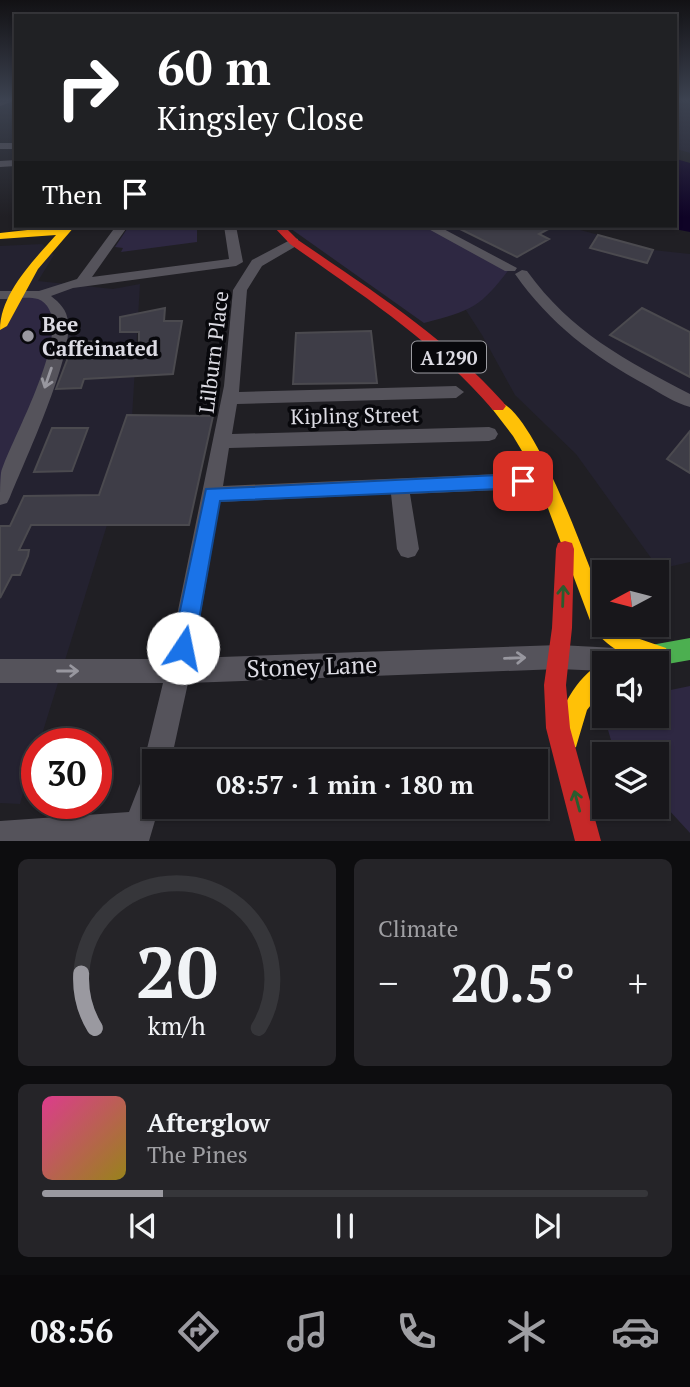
<!DOCTYPE html>
<html lang="en">
<head>
<meta charset="utf-8">
<style>
	:root { --surface:#18171b; --page:#252428; --text:#f1f3f6; --muted:#9f9fa3; --line:#36363a; --accent:#9a99a0 }
	body { margin:0; font-family:"PT Serif",serif; background:var(--page); color:var(--text); height:100vh; display:flex; flex-direction:column; font-size:26px; white-space:nowrap }
	* { box-sizing:border-box; margin:0 }
	p { font-size:23px; color:var(--muted) }
	.icon { flex:none; width:38px; height:38px; fill:none; stroke:currentColor; stroke-width:2; stroke-linecap:round; stroke-linejoin:round }
	.map { position:relative; height:841px; overflow:hidden }
	.side { display:flex; flex-direction:column; gap:18px; padding:18px; background:#0d0d0f; flex:1 }
	.side>* { flex:none }
	.hud { position:absolute; left:14px; top:14px; width:663px; height:214px; border-radius:0px; box-shadow:0 2px 5px #0004,0 0 0 2px var(--line); background:#202124; color:#fff; overflow:hidden }
	.needle { width:46px; rotate:263deg }
	.controls { position:absolute; left:592px; top:560px; display:grid; gap:14px }
	.controls a { display:grid; place-items:center; width:77px; height:77px; border-radius:0px; background:var(--surface); box-shadow:0 2px 5px #0004,0 0 0 2px var(--line); font-size:35px }
	.speed { position:absolute; left:21px; top:728px; display:flex; gap:14px; font-size:35px; font-weight:700; text-align:center }
	.speed>* { display:grid; place-content:center; width:91px; height:91px; border-radius:50%; background:var(--surface); box-shadow:0 2px 5px #0004,0 0 0 2px var(--line); line-height:1 }
	.speed .limit { border:10px solid #d22; background:#fff; color:#111 }
	.pin { position:absolute; display:grid; place-items:center; width:60px; height:60px; color:#fff; margin:-30px; border-radius:14px; box-shadow:0 4px 10px #0006 }
	.me { position:absolute; width:77px; margin:-38px; rotate:11deg; stroke-linejoin:round; filter:drop-shadow(0 0 5px #0008) }
	.turn { display:flex; align-items:center; gap:24px; height:147px; padding:0 28px; font-size:32px }
	.turn .icon { width:91px; height:91px; stroke-width:2.5 }
	.turn b { display:block; font-size:49px; line-height:60px }
	.then { display:flex; align-items:center; height:66px; padding:0 28px; background:#0003; gap:14px; font-size:26px }
	.big { font-size:52px; font-weight:700; line-height:1.1 }
	.side .tile { flex:1; display:flex; flex-direction:column; justify-content:center; gap:10px; min-width:0; padding:0 24px; border-radius:10px; background:var(--page) }
	.side .dial { align-items:center; gap:0 }
	.dial svg { height:182px; overflow:visible; fill:none; stroke:var(--line); stroke-width:7; stroke-linecap:round; text-anchor:middle }
	.dial text { fill:var(--text); stroke:none }
	.song { display:flex; align-items:center; gap:21px }
	.cover { width:84px; height:84px; border-radius:10px; background:linear-gradient(135deg,hsl(330 70% 55%),hsl(50 70% 35%)) }
	.played { height:7px; border-radius:4px; background:linear-gradient(90deg,var(--accent) 20%,var(--line) 20%) }
	.keys { display:flex; justify-content:space-around; direction:ltr }
	.heat { display:flex; justify-content:space-between; align-items:center; font-size:38px; direction:ltr }
	.side .tiles { flex:1; display:grid; gap:18px; grid-template-columns:1fr 1fr }
	.tile:last-child { grid-column:span 2 }
	.trip { position:absolute; left:142px; top:749px; width:406px; height:70px; border-radius:0px; background:var(--surface); box-shadow:0 2px 5px #0004,0 0 0 2px var(--line); font-weight:700; line-height:70px; text-align:center }
	.dock { display:flex; height:112px; justify-content:space-around; align-items:center; background:#0a090b; color:var(--muted) }
	.dock .icon { width:49px; height:49px }
	.dock .current { color:var(--accent) }
	.dock b { font-size:32px; color:var(--text) }
	.map>svg:first-child { display:block }
	.built { fill:#242230 }
	.green { fill:#2e2842 }
	.water { fill:#0f0326 }
	.building { fill:#3e3d47; stroke:#4b4a4f; stroke-width:2 }
	.lines { fill:none; stroke-linecap:round; stroke-linejoin:round }
	.street { fill:#55535b; fill-rule:evenodd }
	.fast { fill:#4caf50; fill-rule:evenodd }
	.slow { fill:#ffc107; fill-rule:evenodd }
	.jam { fill:#c62828; fill-rule:evenodd }
	.oneway { stroke:#98979f }
	.oneway2 { stroke:#2a5c2e }
	.route { fill:#1a73e8; stroke:#114b97; stroke-width:2 }
	.poi-dot { fill:#9a99a0; stroke:#08080c; stroke-width:2.5 }
	.labels { text-anchor:middle; dominant-baseline:central; stroke-width:7; stroke-linejoin:round; paint-order:stroke }
	.shield { fill:#08080c; stroke:#9c9ca2; stroke-width:2 }
	.shield-label { font-size:19px; font-weight:bold; fill:#dcdbe3 }
	.poi-label { font-size:21px; font-weight:bold; fill:#dcdbe3; stroke:#08080c; text-anchor:start }
	.street-label { font-size:21px; fill:#dcdbe3; stroke:#08080c }
	.near-street-label { font-size:24px; fill:#dcdbe3; stroke:#08080c }
</style>
</head>
<body>
<div class="map">
<svg width="690" height="841" viewBox="0 0 690 841">
	<rect width="100%" height="100%" fill="#201f24"/>
	<path class="built" d="M676 99H690V153L676 149Z
		M383 226H566L653 250 690 254V562L659 569 576 454 515 395 482 335 442 273Z
		M42 244 54 255 38 281 113 289 140 284 130 451 39 744H37L20 804 0 803V246Z"/>
	<path class="green" d="M129 226H197V242L121 252 123 248 115 247Z
		M287 226H429L510 268C481 307 471 311 424 323Z
		M18 295H41L61 320 38 406 0 497V326Z
		M690 686V833L656 796V754H615L604 716H656V693Z"/>
	<path class="water" d="M676 159 690 163V232L659 226H676Z"/>
	<path class="building" d="M454 226H554L539 234 549 239 517 257Z
		M598 235 653 250 647 263 590 248Z
		M165 308 164 321H182L173 374 84 379 81 388 56 389 74 342 99 341 93 358 139 357V332H120V317Z
		M642 308 690 332V377L610 335Z
		M371 331 377 383 293 384 296 333Z
		M127 415 213 416 189 525H31L19 550H29L28 556 20 575H12L0 598V526H10L24 496 99 495Z
		M52 428H88L72 471 34 472Z
		M690 431V473L667 459Z"/>
	<g class="lines">
		<path class="street" d="M15 99 14 101 0 106V100Z
			M0 143H16V149H0Z
			M16 160V166L0 167V161Z
			M116 226H128L92 277 229 259 224 226H236L243 262 236 266 73 288 51 296C60 303 67 310 68 322 73 357 25 460 10 497L7 503 0 505C0 495 0 482 1 473 9 442 83 317 38 299 28 296 10 299 0 299V291H39L77 279Z
			M423 226H438L517 268 515 271H505Z
			M294 238 298 239V245L262 266 247 290 239 392 456 386 464 392 456 398 237 404 232 434 489 427 495 429 498 434 495 439 489 441 229 448 223 486 523 473 530 476 533 481 530 486 523 489 410 494 419 549 415 556 408 558 401 556 397 549 391 494 220 502 193 658 559 645 616 648 625 651 627 663H604V671L559 669 188 683 171 761H154V807H159L149 841H0V821L129 812 147 766 144 761 163 683H0V659H168L224 386 233 290 252 260Z
			M522 270 527 271C571 332 625 360 690 394V407C675 403 660 393 646 385 593 356 550 324 515 274Z"/>
		<path class="fast" d="M690 638V660L656 666V663H631L629 658 632 650 640 647Z"/>
		<path class="slow" d="M64 226H75L38 269 7 326 0 330C0 294 33 261 56 235L0 239V233Z
			M498 401C536 412 588 566 604 604V625H617L628 635 666 648 669 656 666 664 658 667 656 663C631 663 611 648 594 631L534 471 513 436 490 406Z
			M604 662 607 663H604V688L587 710 576 747 568 751 560 747C548 721 579 672 604 662Z"/>
		<path class="jam" d="M273 226H284L298 240C371 290 444 336 503 402L506 406 503 410H493C435 342 362 295 290 244Z
			M565 541 572 543 574 549 572 628 566 685 570 728 601 841H575L546 728 544 685 552 628 556 549 558 543Z"/>
	</g>
	<defs><path id="oneway-shaft" d="M-6 0H5M1.5-3L5.5 0L1.5 3" fill="none" stroke-width="1.6" stroke-linecap="round" stroke-linejoin="round" transform="scale(1.75)"/></defs>
	<g class="oneway">
		<use href="#oneway-shaft" transform="translate(48 378) rotate(109)"/>
		<use href="#oneway-shaft" transform="translate(515 658) rotate(-2)"/>
		<use href="#oneway-shaft" transform="translate(68 671)"/>
	</g>
	<g class="oneway2">
		<use href="#oneway-shaft" transform="translate(563 596) rotate(-88)"/>
		<use href="#oneway-shaft" transform="translate(577 801) rotate(-105)"/>
	</g>
	<linearGradient id="sky" x2="0" y2="1"><stop stop-color="#121114"/><stop offset="0.46" stop-color="#3c4250"/><stop offset="1" stop-color="#3c4250" stop-opacity="0"/></linearGradient>
	<rect width="690" height="217" fill="url(#sky)"/>
	<path class="route" d="M523 474 530 476 532 481 530 486 523 488 220 501 194 648 190 656 183 659 175 656 172 648 206 489Z"/>
	<circle class="poi-dot" cx="28" cy="336" r="7"/>
	<g class="labels">
		<rect class="shield" x="412" y="341.5" width="74" height="31" rx="5"/>
		<g class="shield-label">
			<text x="449" y="357">A1290</text>
		</g>
		<g class="poi-label">
			<text x="42" y="324">Bee<tspan x="42" dy="24">Caffeinated</tspan></text>
		</g>
		<g class="street-label">
			<text transform="translate(213 352) rotate(-83)">Lilburn Place</text>
			<text transform="translate(355 415) rotate(-1)">Kipling Street</text>
		</g>
		<g class="near-street-label">
			<text transform="translate(312 666) rotate(-2)">Stoney Lane</text>
		</g>
	</g>
</svg>
<div class="controls">
<a><svg class="needle" viewBox="-14 -14 28 28"><path d="M0-13l5 13h-10z" fill="#e53935"/><path d="M0 13l5-13h-10z" fill="#9f9fa3"/></svg></a>
<a><svg class="icon" aria-label="sound" viewBox="0 0 24 24"><path d="M4 9h4l5-4v14l-5-4H4zM17 9q2 3 0 6"/></svg></a>
<a><svg class="icon" aria-label="layers" viewBox="0 0 24 24"><path d="M12 4l9 5-9 5-9-5zM3 14l9 5 9-5"/></svg></a>
</div>
<div class="speed"><div class="limit">30</div></div>
<div class="pin" style="left:523px;top:481px;background:#d93025"><svg class="icon" aria-label="arrive" viewBox="0 0 24 24"><path d="M6 21V4h12l-3 4 3 4H6"/></svg></div>
<svg class="me" style="left:183px;top:648px" viewBox="-20 -20 40 40"><circle r="19" fill="#fff"/><path d="M0-13L10 11 0 6-10 11z" fill="#1a73e8"/></svg>
<div class="trip">08:57 · 1 min · 180 m</div>
<div class="hud">
<div class="turn"><svg class="icon" aria-label="right" viewBox="0 0 24 24"><path d="M7 20v-9h11M14 6l5 5-5 5"/></svg><div><b>60 m</b>Kingsley Close</div></div>
<div class="then">Then<svg class="icon" aria-label="arrive" viewBox="0 0 24 24"><path d="M6 21V4h12l-3 4 3 4H6"/></svg></div>
</div>
</div>
<section class="side">
<div class="tiles">
<div class="tile dial"><svg viewBox="0 0 100 80">
<path d="M14 69A42 42 0 1 1 86 69"/>
<path d="M14 69A42 42 0 0 1 8 45" stroke="#9a99a0"/>
<text x="50" y="56" font-size="32" font-weight="700">20</text>
<text x="50" y="72" font-size="11">km/h</text>
</svg></div>
<div class="tile"><p>Climate</p>
<div class="heat"><a>−</a><b class="big">20.5°</b><a>+</a></div>
</div>
<div class="tile">
<div class="song"><i class="cover"></i><div><b>Afterglow</b><p>The Pines</p></div></div>
<div class="played"></div>
<div class="keys"><svg class="icon" aria-label="previous" viewBox="0 0 24 24"><path d="M18 5L8 12l10 7zM5 5v14"/></svg><svg class="icon" aria-label="pause" viewBox="0 0 24 24"><path d="M8 5v14M16 5v14"/></svg><svg class="icon" aria-label="next" viewBox="0 0 24 24"><path d="M6 5l10 7-10 7zM19 5v14"/></svg></div>
</div>
</div>
</section>
<nav class="dock">
<b>08:56</b>
<svg class="icon current" aria-label="directions" viewBox="0 0 24 24"><path d="M12 3l9 9-9 9-9-9zM9 14v-3h6M13 9l2 2-2 2"/></svg>
<svg class="icon" aria-label="music" viewBox="0 0 24 24"><path d="M9 18V5l10-2v13"/><circle cx="6" cy="18" r="3"/><circle cx="16" cy="16" r="3"/></svg>
<svg class="icon" aria-label="phone" viewBox="0 0 24 24"><path d="M5 4h4l2 5-3 2q2 4 5 5l2-3 5 2v4C11 20 4 13 5 4z"/></svg>
<svg class="icon" aria-label="climate" viewBox="0 0 24 24"><path d="M12 3v18M4 7l16 10M4 17L20 7"/></svg>
<svg class="icon" aria-label="car" viewBox="0 0 24 24"><path d="M5 17H2v-5l4-1 3-4h7l3 4 3 1v5h-3M9 17h6M6 11h13"/><circle cx="7" cy="17" r="2"/><circle cx="17" cy="17" r="2"/></svg>
</nav>
</body>
</html>
